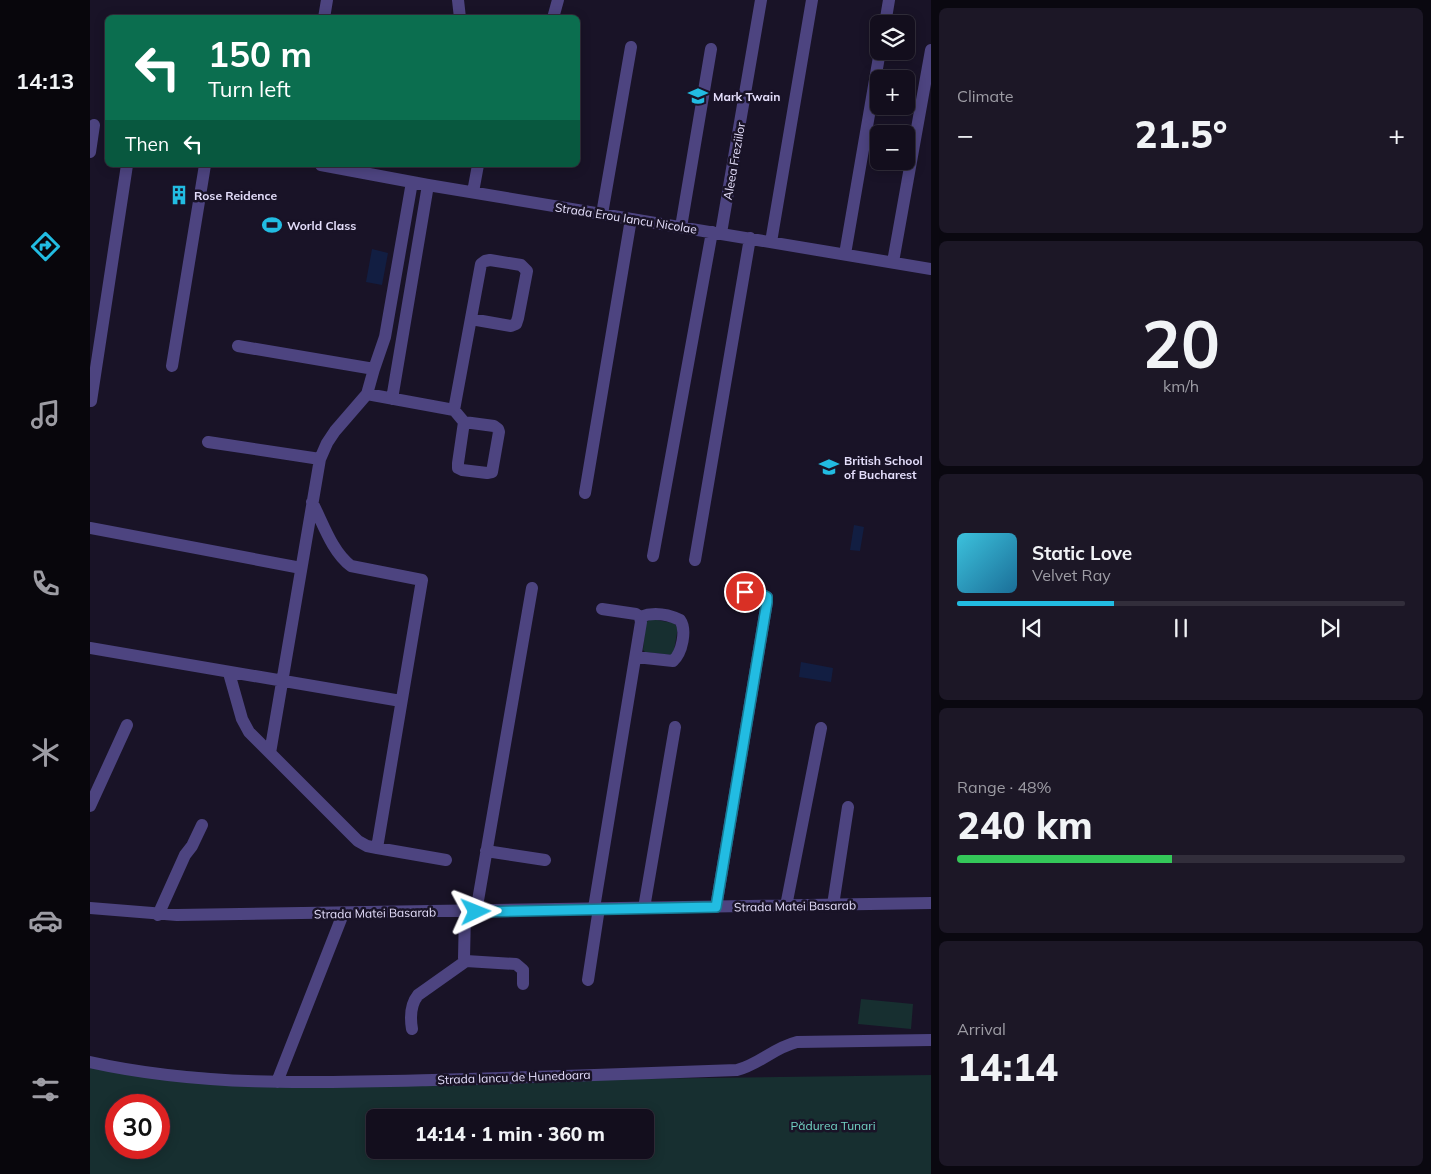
<!DOCTYPE html>
<html lang="en">
<head>
<meta charset="utf-8">
<style>
	:root { --surface:#130e1d; --page:#1c1726; --text:#f1f3f6; --muted:#9d9ca4; --line:#322e3b; --accent:#22bce2 }
	body { margin:0; font-family:Mulish,sans-serif; background:var(--page); color:var(--text); height:100vh; display:flex; flex-direction:column; font-size:19px; white-space:nowrap }
	* { box-sizing:border-box; margin:0 }
	p { font-size:16px; color:var(--muted) }
	.icon { flex:none; width:28px; height:28px; fill:none; stroke:currentColor; stroke-width:2; stroke-linecap:round; stroke-linejoin:round }
	.map { position:relative; flex:1; overflow:hidden }
	.panel { display:flex; flex-direction:column; gap:8px; padding:8px; background:#0a0810; width:500px }
	.panel>* { flex:none }
	.top-card { position:absolute; left:15px; top:15px; width:475px; height:152px; border-radius:8px; box-shadow:0 2px 12px #0003,0 0 0 1px var(--line); background:#0b6e4f; color:#fff; overflow:hidden }
	.tools { position:absolute; left:780px; top:15px; display:grid; gap:10px }
	.tools a { display:grid; place-items:center; width:45px; height:45px; border-radius:8px; background:var(--surface); box-shadow:0 2px 12px #0003,0 0 0 1px var(--line); font-size:25px }
	.speed { position:absolute; left:15px; top:1094px; display:flex; gap:10px; font-size:25px; font-weight:700; text-align:center }
	.speed>* { display:grid; place-content:center; width:65px; height:65px; border-radius:50%; background:var(--surface); box-shadow:0 2px 12px #0003,0 0 0 1px var(--line); line-height:1 }
	.speed .limit { border:8px solid #d22; background:#fff; color:#111 }
	.pin { position:absolute; display:grid; place-items:center; width:42px; height:42px; color:#fff; margin:-21px; border:2px solid #fff; border-radius:50%; box-shadow:0 1px 5px #0007 }
	.me { position:absolute; width:55px; margin:-28px; rotate:88deg; stroke-linejoin:round; filter:drop-shadow(0 0 4px #0008) }
	.turn { display:flex; align-items:center; gap:18px; height:105px; padding:0 20px; font-size:22px }
	.turn .icon { width:65px; height:65px; stroke-width:2.5 }
	.turn b { display:block; font-size:35px; line-height:42px }
	.then { display:flex; align-items:center; height:48px; padding:0 20px; background:#0003; gap:10px; font-size:19px }
	.big { font-size:38px; font-weight:800; line-height:1.1 }
	.panel .widget { flex:1; display:flex; flex-direction:column; justify-content:center; gap:8px; min-width:0; padding:0 18px; border-radius:8px; background:var(--page) }
	.panel .dial { align-items:center; gap:0 }
	.dial b { font-size:65px; line-height:1 }
	.song { display:flex; align-items:center; gap:15px }
	.cover { width:60px; height:60px; border-radius:8px; background:linear-gradient(135deg,hsl(190 70% 55%),hsl(200 70% 35%)) }
	.played { height:5px; border-radius:2px; background:linear-gradient(90deg,var(--accent) 35%,var(--line) 35%) }
	.keys { display:flex; justify-content:space-around; direction:ltr }
	.heat { display:flex; justify-content:space-between; align-items:center; font-size:28px; direction:ltr }
	.charge { height:8px; border-radius:4px; background:linear-gradient(90deg,#34c759 48%,var(--line) 0) }
	.trip { position:absolute; left:276px; top:1109px; width:288px; height:50px; border-radius:8px; background:var(--surface); box-shadow:0 2px 12px #0003,0 0 0 1px var(--line); font-weight:800; line-height:50px; text-align:center }
	main { display:flex; flex:1; min-height:0 }
	.tab-bar { display:flex; flex-direction:column; width:90px; justify-content:space-around; align-items:center; background:#08060c; color:var(--muted) }
	.tab-bar .icon { width:35px; height:35px }
	.tab-bar .current { color:var(--accent) }
	.tab-bar b { font-size:22px; color:var(--text) }
	.map>svg:first-child { display:block }
	.green { fill:#172f30; fill-rule:evenodd }
	.water { fill:#121e42 }
	.lines { fill:none; stroke-linecap:round; stroke-linejoin:round }
	.minor { stroke:#4d4480; stroke-width:12 }
	.route-casing { stroke:#167a93; stroke-width:12 }
	.route { stroke:#22bce2; stroke-width:9 }
	.labels { text-anchor:middle; dominant-baseline:central; stroke-width:5; stroke-linejoin:round; paint-order:stroke }
	.poi-label { font-size:12px; font-weight:bold; fill:#e4defb; stroke:#191327; text-anchor:start }
	.street-label { font-size:12px; fill:#e4defb; stroke:#191327 }
	.park-label { font-size:12px; fill:#72d3c4; stroke:#191327 }
</style>
</head>
<body>
<main>
<nav class="tab-bar">
<b>14:13</b>
<svg class="icon current" aria-label="directions" viewBox="0 0 24 24"><path d="M12 3l9 9-9 9-9-9zM9 14v-3h6M13 9l2 2-2 2"/></svg>
<svg class="icon" aria-label="music" viewBox="0 0 24 24"><path d="M9 18V5l10-2v13"/><circle cx="6" cy="18" r="3"/><circle cx="16" cy="16" r="3"/></svg>
<svg class="icon" aria-label="phone" viewBox="0 0 24 24"><path d="M5 4h4l2 5-3 2q2 4 5 5l2-3 5 2v4C11 20 4 13 5 4z"/></svg>
<svg class="icon" aria-label="climate" viewBox="0 0 24 24"><path d="M12 3v18M4 7l16 10M4 17L20 7"/></svg>
<svg class="icon" aria-label="car" viewBox="0 0 24 24"><path d="M5 17H2v-5l4-1 3-4h7l3 4 3 1v5h-3M9 17h6M6 11h13"/><circle cx="7" cy="17" r="2"/><circle cx="17" cy="17" r="2"/></svg>
<svg class="icon" aria-label="filters" viewBox="0 0 24 24"><path d="M4 7h16M4 17h16"/><circle cx="9" cy="7" r="2"/><circle cx="15" cy="17" r="2"/></svg>
</nav>
<div class="map">
<svg width="841" height="1174" viewBox="0 0 841 1174">
	<rect width="100%" height="100%" fill="#191327"/>
	<path class="green" d="M562 619 583 623 588 627 584 651 582 655 555 652 553 650 556 622Z
		M771 999 823 1004 821 1029 768 1024Z
		M0 1062 225 1083 841 1075V1174H0ZM26 1105H69V1148H26ZM285 1118H555V1150H285Z"/>
	<path class="water" d="M282 249 298 253 292 285 276 282Z
		M764 525 774 527 770 551 760 550Z
		M711 662 743 668 741 682 709 677Z"/>
	<g class="lines">
		<path class="minor" d="M368 0 370 18
			M234 18 237 0
			M463 18 468 0
			M795 24 799 0
			M0 152 4 125
			M231 165 338 185 841 269
			M383 192 388 165
			M512 214 541 47
			M591 227 621 49
			M631 233 671 0
			M681 242 722 0
			M755 254 790 51
			M803 262 841 50
			M148 346 284 369
			M82 366 115 165
			M277 394 364 410 391 264 395 261 400 260 431 265 437 271 428 318 426 324 421 326 381 319
			M302 399 338 185
			M1 401 37 165
			M364 410 374 422 404 426 408 429 409 432 402 472 397 473 372 470 368 468V463L374 422
			M118 442 230 459
			M495 493 541 219
			M222 502C233 523 242 552 261 566L332 580 287 848
			M0 528 211 568
			M563 556 622 232
			M605 560 660 238
			M0 648 311 701
			M546 657 583 661C592 653 597 630 590 620 577 614 563 612 550 617
			M139 673 152 719 159 732 268 841 277 846 287 848 356 860
			M180 753 230 459 237 443 245 431 277 394 284 369 295 337 322 182
			M0 806 37 725
			M396 851 455 860
			M743 905 758 807
			M696 906 731 728
			M626 907 677 602V597L675 596 655 592
			M0 908 87 915 841 903
			M504 908 551 622 550 617 546 614 512 609
			M554 908 585 727
			M375 912 374 958 376 961 426 964 433 970V984
			M386 912 442 588
			M68 915 95 855 102 846 112 825
			M498 980 509 908
			M322 1029C320 1017 320 1005 328 995L376 961
			M0 1062C112 1087 229 1083 343 1080 444 1077 546 1074 647 1070 670 1064 683 1048 707 1042L841 1040
			M187 1082 253 914"/>
	</g>
	<g class="lines">
		<defs>
			<path id="route" d="M386 912 626 907 677 602V597L675 596 655 592"/>
		</defs>
		<use href="#route" class="route-casing"/>
		<use href="#route" class="route"/>
	</g>
	<defs>
		<symbol id="school-bare" viewBox="-9 -9 18 18"><path d="M0-5L7-2L0 1L-7-2ZM-4 1L0 2.5L4 1V4Q0 6-4 4Z" fill="#22bce2" stroke="#191327" stroke-width="2.5" paint-order="stroke"/></symbol>
		<symbol id="building-bare" viewBox="-9 -9 18 18"><path d="M-4-6H4V6H1V3H-1V6H-4ZM-2.5-4.3h1.7v1.8h-1.7ZM.8-4.3h1.7v1.8H.8ZM-2.5-1h1.7V.8h-1.7ZM.8-1h1.7V.8H.8Z" fill="#22bce2" stroke="#191327" stroke-width="2.5" paint-order="stroke"/></symbol>
		<symbol id="stadium-bare" viewBox="-9 -9 18 18"><path d="M0-5a6.5 5 0 1 0 0 10a6.5 5 0 1 0 0-10ZM-3.5-1.8h7v3.6h-7Z" fill="#22bce2" stroke="#191327" stroke-width="2.5" paint-order="stroke"/></symbol>
	</defs>
	<g fill-rule="evenodd">
		<use href="#school-bare" x="594" y="82" width="28" height="28"/>
		<use href="#building-bare" x="75" y="181" width="28" height="28"/>
		<use href="#stadium-bare" x="168" y="211" width="28" height="28"/>
		<use href="#school-bare" x="725" y="453" width="28" height="28"/>
	</g>
	<g class="labels">
		<g class="poi-label">
			<text x="623" y="96">Mark Twain</text>
			<text x="104" y="195">Rose Reidence</text>
			<text x="197" y="225">World Class</text>
			<text x="754" y="460">British School<tspan x="754" dy="14">of Bucharest</tspan></text>
		</g>
		<g class="street-label">
			<text transform="translate(644 161) rotate(-80)">Aleea Freziilor</text>
			<text transform="translate(536 218) rotate(9)">Strada Erou Iancu Nicolae</text>
			<text transform="translate(705 906) rotate(-1)">Strada Matei Basarab</text>
			<text transform="translate(285 913) rotate(-1)">Strada Matei Basarab</text>
			<text transform="translate(424 1077) rotate(-2)">Strada Iancu de Hunedoara</text>
		</g>
		<g class="park-label">
			<text x="743" y="1125">Pădurea Tunari</text>
		</g>
	</g>
</svg>
<div class="tools">
<a><svg class="icon" aria-label="layers" viewBox="0 0 24 24"><path d="M12 4l9 5-9 5-9-5zM3 14l9 5 9-5"/></svg></a>
<a>+</a>
<a>−</a>
</div>
<div class="speed"><div class="limit">30</div></div>
<div class="pin" style="left:655px;top:592px;background:#d93025"><svg class="icon" aria-label="arrive" viewBox="0 0 24 24"><path d="M6 21V4h12l-3 4 3 4H6"/></svg></div>
<svg class="me" style="left:386px;top:912px" viewBox="-20 -20 40 40"><path d="M0-17L14 15 0 8-14 15z" fill="#22bce2" stroke="#fff" stroke-width="4"/></svg>
<div class="trip">14:14 · 1 min · 360 m</div>
<div class="top-card">
<div class="turn"><svg class="icon" aria-label="left" viewBox="0 0 24 24"><path d="M17 20v-9H6M10 6l-5 5 5 5"/></svg><div><b>150 m</b>Turn left</div></div>
<div class="then">Then<svg class="icon" aria-label="left" viewBox="0 0 24 24"><path d="M17 20v-9H6M10 6l-5 5 5 5"/></svg></div>
</div>
</div>
<section class="panel">
<div class="widget"><p>Climate</p>
<div class="heat"><a>−</a><b class="big">21.5°</b><a>+</a></div>
</div>
<div class="widget dial"><b>20</b><p>km/h</p></div>
<div class="widget">
<div class="song"><i class="cover"></i><div><b>Static Love</b><p>Velvet Ray</p></div></div>
<div class="played"></div>
<div class="keys"><svg class="icon" aria-label="previous" viewBox="0 0 24 24"><path d="M18 5L8 12l10 7zM5 5v14"/></svg><svg class="icon" aria-label="pause" viewBox="0 0 24 24"><path d="M8 5v14M16 5v14"/></svg><svg class="icon" aria-label="next" viewBox="0 0 24 24"><path d="M6 5l10 7-10 7zM19 5v14"/></svg></div>
</div>
<div class="widget"><p>Range · 48%</p><b class="big">240 km</b><div class="charge"></div></div>
<div class="widget"><p>Arrival</p><b class="big">14:14</b></div>
</section>
</main>
</body>
</html>
